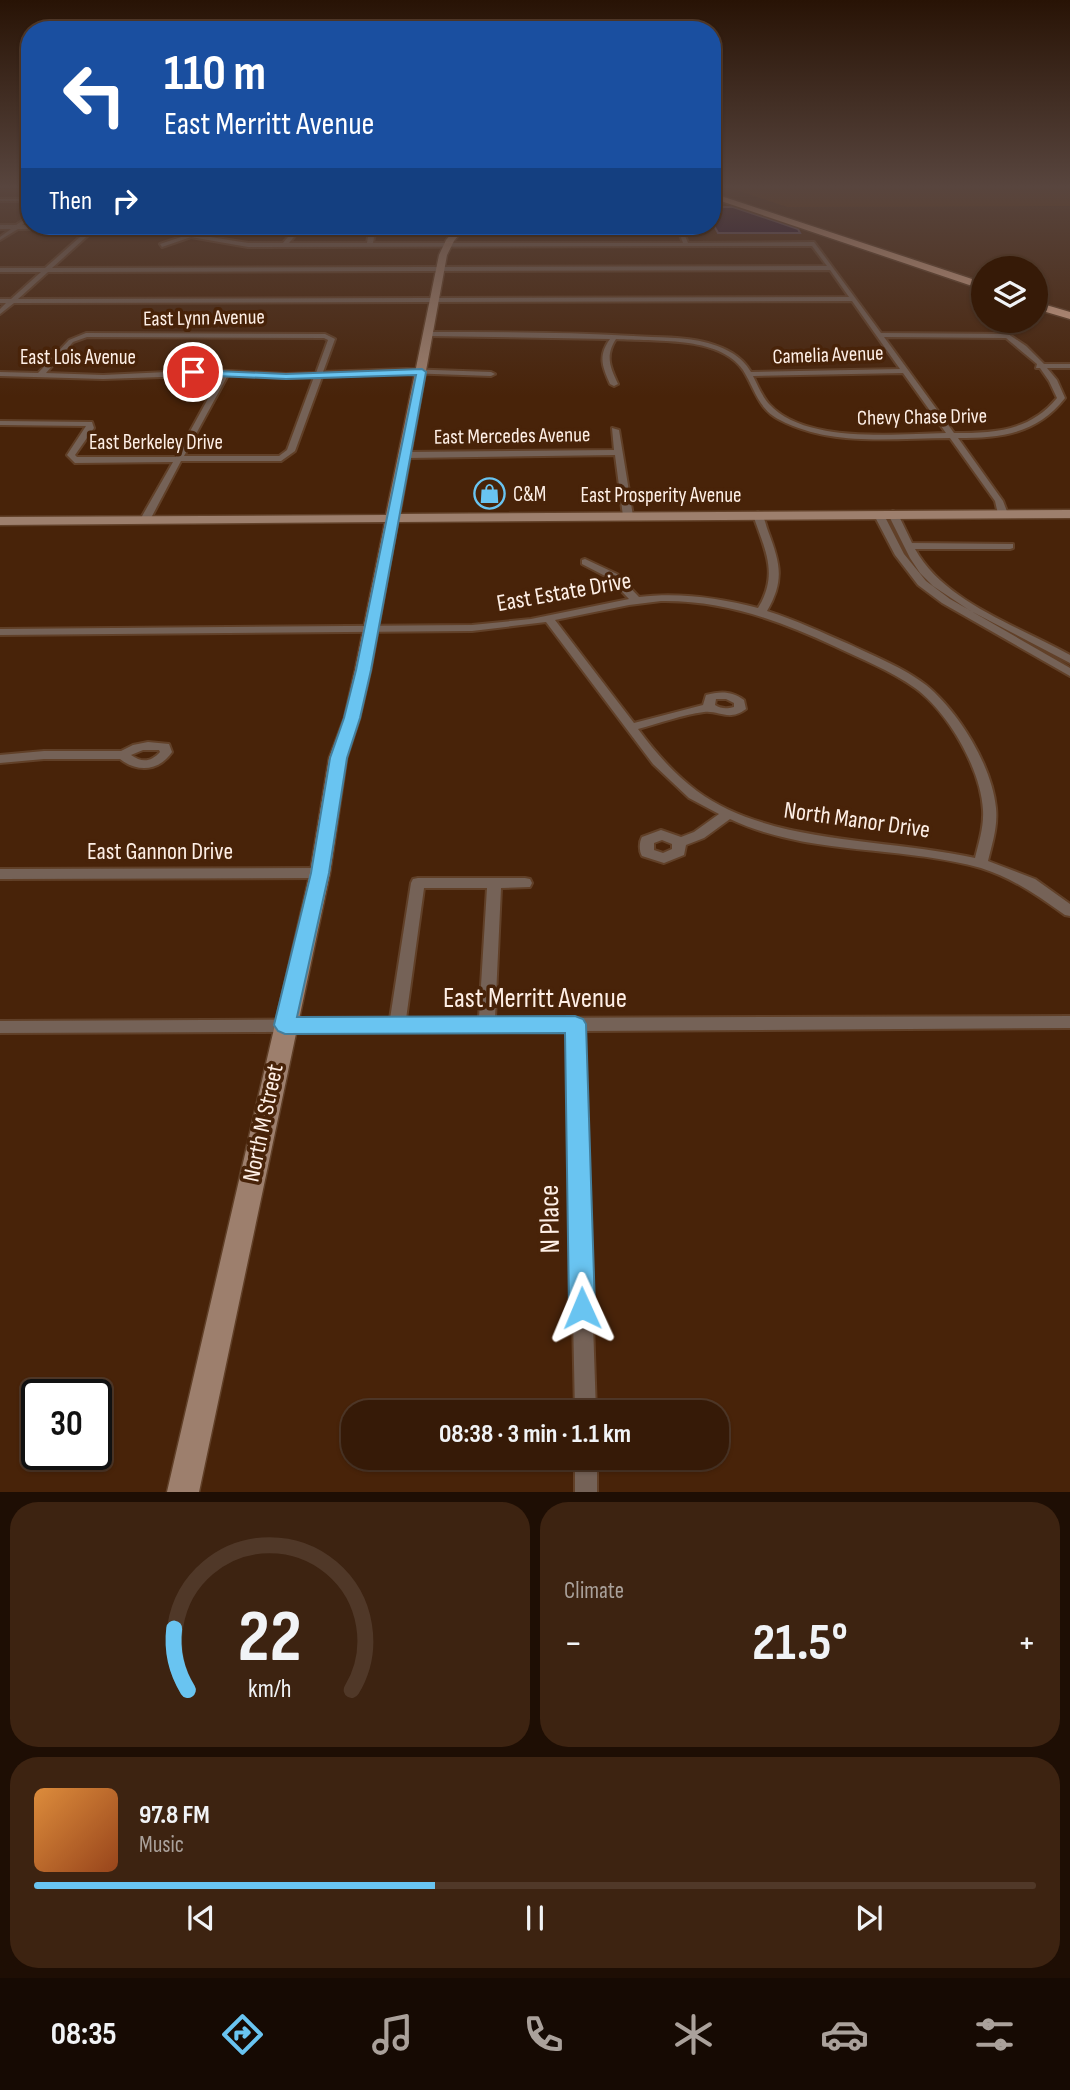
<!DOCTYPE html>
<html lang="en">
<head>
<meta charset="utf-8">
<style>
	:root { --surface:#361a07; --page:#3d2311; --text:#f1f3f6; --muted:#aaa19b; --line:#503828; --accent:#69c4f1 }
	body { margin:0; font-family:"Sofia Sans Condensed",sans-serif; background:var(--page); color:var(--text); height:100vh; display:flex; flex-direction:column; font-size:26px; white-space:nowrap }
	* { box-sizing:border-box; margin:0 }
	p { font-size:23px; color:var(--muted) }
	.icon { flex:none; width:38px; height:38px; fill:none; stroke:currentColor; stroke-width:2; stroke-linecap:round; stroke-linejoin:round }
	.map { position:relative; height:1492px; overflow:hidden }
	.side { display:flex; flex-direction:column; gap:10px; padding:10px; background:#1e0e04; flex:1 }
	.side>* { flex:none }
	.hud { position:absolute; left:21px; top:21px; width:700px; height:214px; border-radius:28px; box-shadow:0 2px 5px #0004,0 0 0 2px var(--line); background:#1a4fa0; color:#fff; overflow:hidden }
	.fabs { position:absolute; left:971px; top:256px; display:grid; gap:14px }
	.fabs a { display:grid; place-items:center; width:77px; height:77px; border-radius:50%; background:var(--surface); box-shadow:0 2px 5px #0004,0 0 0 2px var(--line); font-size:35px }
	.speed { position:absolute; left:21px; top:1379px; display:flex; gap:14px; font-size:35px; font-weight:700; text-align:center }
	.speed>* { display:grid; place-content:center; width:91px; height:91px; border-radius:50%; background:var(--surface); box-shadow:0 2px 5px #0004,0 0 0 2px var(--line); line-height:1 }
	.speed .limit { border:4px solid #111; border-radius:10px; background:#fff; color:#111 }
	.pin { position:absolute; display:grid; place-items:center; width:60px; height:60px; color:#fff; margin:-30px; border:4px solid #fff; border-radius:50%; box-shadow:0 2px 7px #0007 }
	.me { position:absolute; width:77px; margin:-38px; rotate:359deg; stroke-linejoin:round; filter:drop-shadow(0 0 5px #0008) }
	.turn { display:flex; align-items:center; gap:24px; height:147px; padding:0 28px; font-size:32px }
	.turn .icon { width:91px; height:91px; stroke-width:2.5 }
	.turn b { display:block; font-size:49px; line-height:60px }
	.then { display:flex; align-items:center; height:66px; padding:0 28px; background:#0003; gap:14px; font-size:26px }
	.big { font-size:52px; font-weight:700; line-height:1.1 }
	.side .card { flex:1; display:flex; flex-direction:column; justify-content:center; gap:10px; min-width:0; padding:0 24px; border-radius:28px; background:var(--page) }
	.side .dial { align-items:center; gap:0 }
	.dial svg { height:182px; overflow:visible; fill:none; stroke:var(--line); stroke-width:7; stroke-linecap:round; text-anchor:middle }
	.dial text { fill:var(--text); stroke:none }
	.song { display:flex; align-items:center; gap:21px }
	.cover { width:84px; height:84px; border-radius:10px; background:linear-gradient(135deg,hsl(30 70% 55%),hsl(20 70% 35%)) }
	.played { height:7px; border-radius:4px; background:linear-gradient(90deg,var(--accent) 40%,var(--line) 40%) }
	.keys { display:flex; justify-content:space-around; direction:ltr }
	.heat { display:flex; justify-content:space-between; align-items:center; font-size:38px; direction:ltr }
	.side .tiles { flex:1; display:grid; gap:10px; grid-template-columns:1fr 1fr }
	.card:last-child { grid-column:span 2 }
	.trip { position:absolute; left:341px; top:1400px; width:388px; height:70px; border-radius:28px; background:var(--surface); box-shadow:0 2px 5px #0004,0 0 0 2px var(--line); font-weight:700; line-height:70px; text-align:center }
	.menu { display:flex; height:112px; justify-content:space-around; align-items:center; background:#160a03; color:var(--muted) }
	.menu .icon { width:49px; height:49px }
	.menu .on { color:var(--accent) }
	.menu b { font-size:32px; color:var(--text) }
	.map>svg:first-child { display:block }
	.green { fill:#662e00 }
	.water { fill:#160635; stroke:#5c4c6a; stroke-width:2 }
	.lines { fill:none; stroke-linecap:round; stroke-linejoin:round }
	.street-casing { stroke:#614028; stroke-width:4 }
	.secondary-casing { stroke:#614028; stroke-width:3 }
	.highway-casing { stroke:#614028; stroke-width:3 }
	.street { fill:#756257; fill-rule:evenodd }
	.secondary { fill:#9d7f6d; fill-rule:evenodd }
	.highway { fill:#d8a98e; fill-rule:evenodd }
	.route { fill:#69c4f1; stroke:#447f9d; stroke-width:2 }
	.labels { text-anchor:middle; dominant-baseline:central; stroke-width:7; stroke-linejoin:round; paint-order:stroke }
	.far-street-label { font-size:21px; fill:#feefe6; stroke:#482309 }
	.far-poi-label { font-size:21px; fill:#feefe6; stroke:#482309; text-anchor:start }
	.street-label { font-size:24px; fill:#feefe6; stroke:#482309 }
	.near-street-label { font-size:28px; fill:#feefe6; stroke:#482309 }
</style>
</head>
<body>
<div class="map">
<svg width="1070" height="1492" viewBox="0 0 1070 1492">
	<rect width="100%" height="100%" fill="#482309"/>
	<path class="green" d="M731 188H1070V206L787 207Z"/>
	<path class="water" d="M712 207H733L798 229 800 233H718L712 222Z"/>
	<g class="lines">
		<defs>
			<path id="street" d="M0 199H30V201H0Z
				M30 216V220L22 225 140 226 191 234 216 226H223L198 235 248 243H283L297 226H303L289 243H367L368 237 377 226H383L374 237 373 243H683L677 226H681L688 243 814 242 881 333 1008 334 1026 346 1044 364H1070V368H1047L1057 380 1065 398C1037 434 1001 438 958 438L1003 501 1008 514 1003 517 998 514 995 501 950 438C893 438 832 447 780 420 758 409 755 389 743 370 719 335 653 342 616 339 605 356 610 367 618 384L614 386 610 384C602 366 598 356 610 339L429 336 426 334 429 332C497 332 566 332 633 336 658 338 683 336 708 343 725 348 741 355 751 372L900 369 852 301 14 303 0 314V309L6 303H0V299H11L41 272H0V268H45L89 229H18L0 240V237L11 229H0V225H16ZM95 229H138L184 236 160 244 162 247 191 237 248 247 812 246 827 266 52 268ZM830 270 849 297 18 299 48 272ZM884 337 1006 338 1037 364 1036 368H1040L1049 381 1057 398C1030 431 995 433 954 433ZM903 373 946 433C897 434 805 444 769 404 762 396 758 386 753 376Z
				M86 333 325 334 335 339 323 372 406 369 491 372 495 374 491 376 406 373 322 377 295 451 281 461H181L151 518 146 521 141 518 173 462 75 463 67 455 86 426 0 425V421L92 422 94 428 75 455 77 457H176L221 375 103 379 0 376V372L38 373 69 340ZM87 337 324 338 328 340 316 373 286 374 210 370 103 375 46 373 73 342ZM228 375 286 378 314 377 287 450 279 456H184Z
				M612 428 619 430 633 516 628 519 623 516 615 455 407 458 403 455 407 452 614 450Z
				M893 511 898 514 912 543 1013 544V548L1010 549H915C945 603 1019 626 1070 655V663L969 610 933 586 920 573 910 558 888 514Z
				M758 512C765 516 765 523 768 531 780 563 785 580 767 611 796 620 823 633 851 645 876 657 904 668 926 685 959 712 992 766 996 808 998 826 992 844 988 861L1035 879 1070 904V916L1065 915C1038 896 1013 878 981 868 899 845 808 856 730 819L704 838 686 845 684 855 664 863 642 856C639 851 639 842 642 837L661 830 681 837 694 832 719 814 689 798 653 764 546 622 472 631 0 635V629L472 625 531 619 629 599 609 578 582 564V560L585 559 617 574 639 597C680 592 719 598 758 608 779 574 765 550 753 515ZM661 601C723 600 778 620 834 646 861 659 890 670 915 688 948 712 981 769 983 810 984 826 979 842 975 858 888 838 770 845 697 791 674 774 655 752 638 729 660 723 682 715 704 712 719 710 729 722 746 709L744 700C732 691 720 691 706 695L703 705 634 723 555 620 629 605ZM716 699H726L734 703V707C727 709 721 709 715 705ZM662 840 672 844V849L663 853 654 850V843Z
				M879 512 884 515 904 554 926 581 950 599 1070 668V676L942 603 918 585 895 555 874 515Z
				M148 742 169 744 172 752C159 771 138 773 120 759H44L0 763V755L44 751H121L133 745ZM143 750H159L160 752C151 762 142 763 131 755Z
				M320 868 325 870 327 873 325 876 320 878 0 879V869Z
				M418 878H525L530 879 532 883 530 887 501 888 495 1018 1070 1016V1028L583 1031 596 1412H575L567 1031 0 1033V1021L390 1019 411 883 413 879ZM424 888H487L479 1018 406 1019Z
				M575 1458H597V1492H575Z"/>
			<path id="secondary" d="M458 226H466L454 241 447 255 400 514 1070 510V518L398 522 371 670 360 718 347 758 330 873 199 1492H167L310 873 329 758 344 718 355 670 385 522 0 525V517L386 515 439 255 446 240Z"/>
			<path id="highway" d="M712 193 984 283V290L712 198Z
				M1036 302 1070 312V319L1036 309Z"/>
		</defs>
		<use href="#street" class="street-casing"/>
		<use href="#secondary" class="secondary-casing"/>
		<use href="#highway" class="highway-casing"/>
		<use href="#street" class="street"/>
		<use href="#secondary" class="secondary"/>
		<use href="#highway" class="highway"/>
	</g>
	<linearGradient id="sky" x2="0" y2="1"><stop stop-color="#281305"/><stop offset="0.47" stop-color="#58453e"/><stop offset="1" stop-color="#58453e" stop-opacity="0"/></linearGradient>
	<rect width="1070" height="397" fill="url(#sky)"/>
	<path class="route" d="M422 369 426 372 371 670 360 718 347 758 329 873 297 1017 575 1016 583 1019 586 1024 595 1308 591 1317 582 1321 573 1317 569 1308 565 1033 285 1034 278 1031 274 1025 311 873 330 758 344 718 356 670 416 375 286 379 193 375 189 372 193 370 286 374Z"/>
	<defs>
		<symbol id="shop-ring" viewBox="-11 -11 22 22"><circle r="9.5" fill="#482309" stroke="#69c4f1" stroke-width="1.5"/><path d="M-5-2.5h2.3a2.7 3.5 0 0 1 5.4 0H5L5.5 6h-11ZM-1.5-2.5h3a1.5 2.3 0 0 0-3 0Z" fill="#69c4f1"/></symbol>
	</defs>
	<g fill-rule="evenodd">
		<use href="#shop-ring" x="472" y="476" width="35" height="35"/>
	</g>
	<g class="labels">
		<g class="far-street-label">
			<text transform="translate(204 318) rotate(-1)">East Lynn Avenue</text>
			<text transform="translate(828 355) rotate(-2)">Camelia Avenue</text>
			<text x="78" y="357">East Lois Avenue</text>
			<text transform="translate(922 417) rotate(-1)">Chevy Chase Drive</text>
			<text transform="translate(512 436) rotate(-1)">East Mercedes Avenue</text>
			<text x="156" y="442">East Berkeley Drive</text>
			<text x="661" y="495">East Prosperity Avenue</text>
		</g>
		<g class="far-poi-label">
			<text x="513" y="494">C&amp;M</text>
		</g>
		<g class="street-label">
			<text transform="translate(564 592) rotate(-10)">East Estate Drive</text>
			<text transform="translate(857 820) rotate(8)">North Manor Drive</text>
			<text x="160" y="851">East Gannon Drive</text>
			<text transform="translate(263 1123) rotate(-78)">North M Street</text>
		</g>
		<g class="near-street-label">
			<text x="535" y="998">East Merritt Avenue</text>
			<text transform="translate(550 1219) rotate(-91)">N Place</text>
		</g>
	</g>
</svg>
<div class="fabs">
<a><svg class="icon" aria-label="layers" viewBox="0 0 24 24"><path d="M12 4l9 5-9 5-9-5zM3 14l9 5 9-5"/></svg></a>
</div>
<div class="speed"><div class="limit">30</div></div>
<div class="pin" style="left:193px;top:372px;background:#d93025"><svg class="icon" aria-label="arrive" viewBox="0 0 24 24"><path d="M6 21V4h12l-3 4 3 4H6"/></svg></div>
<svg class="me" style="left:582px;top:1308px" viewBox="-20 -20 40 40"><path d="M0-17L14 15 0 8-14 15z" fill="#69c4f1" stroke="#fff" stroke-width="4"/></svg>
<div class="trip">08:38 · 3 min · 1.1 km</div>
<div class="hud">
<div class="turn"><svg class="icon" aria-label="left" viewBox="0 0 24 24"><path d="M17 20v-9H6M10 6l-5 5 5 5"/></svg><div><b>110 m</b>East Merritt Avenue</div></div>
<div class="then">Then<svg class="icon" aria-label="right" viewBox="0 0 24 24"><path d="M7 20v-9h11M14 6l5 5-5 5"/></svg></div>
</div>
</div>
<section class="side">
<div class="tiles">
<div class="card dial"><svg viewBox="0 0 100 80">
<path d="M14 69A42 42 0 1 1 86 69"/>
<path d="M14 69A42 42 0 0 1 8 42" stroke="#69c4f1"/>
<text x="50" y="56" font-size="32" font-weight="700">22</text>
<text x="50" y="72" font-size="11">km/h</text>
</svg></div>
<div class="card"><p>Climate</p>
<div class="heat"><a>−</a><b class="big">21.5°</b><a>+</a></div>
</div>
<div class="card">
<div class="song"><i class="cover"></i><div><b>97.8 FM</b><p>Music</p></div></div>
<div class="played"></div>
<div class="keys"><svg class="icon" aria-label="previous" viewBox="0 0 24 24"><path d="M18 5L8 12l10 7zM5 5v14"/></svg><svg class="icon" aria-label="pause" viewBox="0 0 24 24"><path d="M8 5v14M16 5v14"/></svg><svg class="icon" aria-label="next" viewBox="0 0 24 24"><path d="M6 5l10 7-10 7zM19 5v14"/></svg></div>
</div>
</div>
</section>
<nav class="menu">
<b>08:35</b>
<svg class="icon on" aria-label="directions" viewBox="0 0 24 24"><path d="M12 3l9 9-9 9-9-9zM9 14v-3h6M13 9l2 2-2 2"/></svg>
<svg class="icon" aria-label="music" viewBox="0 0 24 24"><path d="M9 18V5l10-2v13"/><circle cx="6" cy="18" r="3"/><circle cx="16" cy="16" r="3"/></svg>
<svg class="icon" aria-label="phone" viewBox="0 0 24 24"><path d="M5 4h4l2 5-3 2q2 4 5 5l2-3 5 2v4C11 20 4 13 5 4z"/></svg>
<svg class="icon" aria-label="climate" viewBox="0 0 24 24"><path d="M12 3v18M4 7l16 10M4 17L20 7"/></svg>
<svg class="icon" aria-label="car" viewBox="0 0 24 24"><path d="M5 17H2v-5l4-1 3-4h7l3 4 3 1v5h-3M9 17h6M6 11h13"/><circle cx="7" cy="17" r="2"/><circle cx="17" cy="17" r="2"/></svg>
<svg class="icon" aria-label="filters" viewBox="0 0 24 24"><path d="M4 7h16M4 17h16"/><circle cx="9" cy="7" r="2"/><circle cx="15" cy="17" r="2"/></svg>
</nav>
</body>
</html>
